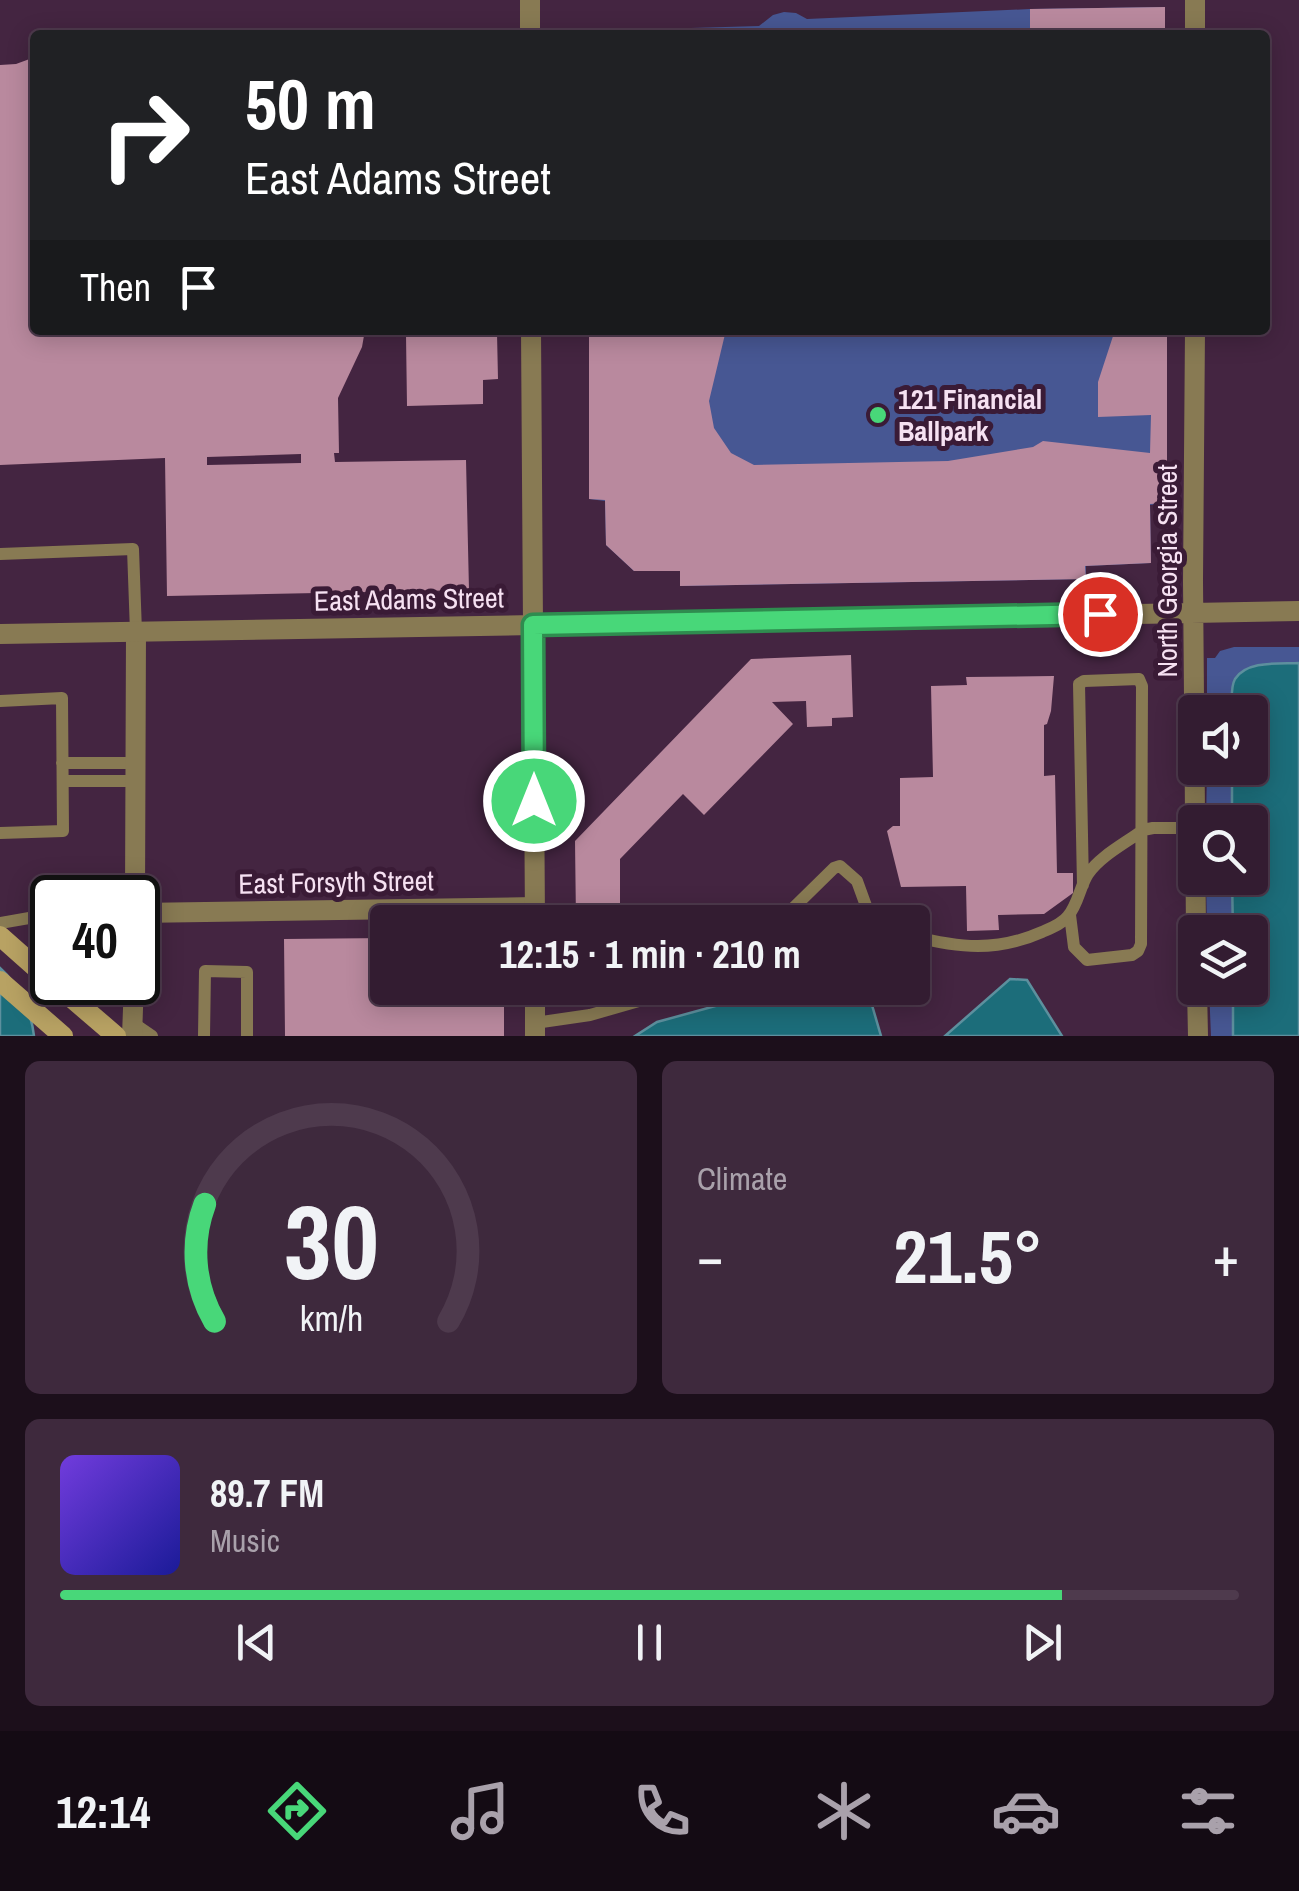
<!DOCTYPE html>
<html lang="en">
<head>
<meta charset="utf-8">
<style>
	:root { --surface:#331c31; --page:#3e293d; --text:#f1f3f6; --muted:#a9a1ab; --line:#4e3a4d; --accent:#48d779 }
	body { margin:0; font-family:"Archivo Narrow",sans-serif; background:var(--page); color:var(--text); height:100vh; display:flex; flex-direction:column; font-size:38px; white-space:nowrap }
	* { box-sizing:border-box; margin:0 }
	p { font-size:32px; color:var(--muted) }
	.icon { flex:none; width:55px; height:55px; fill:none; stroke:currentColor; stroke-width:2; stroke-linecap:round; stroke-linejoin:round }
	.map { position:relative; height:1036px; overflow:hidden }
	.drawer { display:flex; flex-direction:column; gap:25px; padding:25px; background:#1c0f1b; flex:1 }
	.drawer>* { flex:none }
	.guide { position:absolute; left:30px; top:30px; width:1240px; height:305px; border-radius:10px; box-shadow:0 5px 25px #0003,0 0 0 2px var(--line); background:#202124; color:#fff; overflow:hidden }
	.controls { position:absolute; left:1178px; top:695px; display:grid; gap:20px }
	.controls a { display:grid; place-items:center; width:90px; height:90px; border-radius:10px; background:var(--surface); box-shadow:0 5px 25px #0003,0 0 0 2px var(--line); font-size:50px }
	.speed { position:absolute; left:30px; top:875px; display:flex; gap:20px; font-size:50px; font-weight:700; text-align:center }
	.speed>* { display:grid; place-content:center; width:130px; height:130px; border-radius:50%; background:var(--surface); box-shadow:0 5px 25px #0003,0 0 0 2px var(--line); line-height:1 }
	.speed .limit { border:5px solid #111; border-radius:15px; background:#fff; color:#111 }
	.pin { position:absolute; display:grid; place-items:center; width:85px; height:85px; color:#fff; margin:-42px; border:5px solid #fff; border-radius:50%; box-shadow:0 2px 10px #0007 }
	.me { position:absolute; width:110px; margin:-55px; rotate:0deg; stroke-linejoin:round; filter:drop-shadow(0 0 8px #0008) }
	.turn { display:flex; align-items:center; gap:35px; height:210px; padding:0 50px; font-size:45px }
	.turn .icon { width:130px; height:130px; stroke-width:2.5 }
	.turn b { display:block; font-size:70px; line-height:85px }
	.then { display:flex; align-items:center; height:95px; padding:0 50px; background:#0003; gap:20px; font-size:38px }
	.big { font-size:75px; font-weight:700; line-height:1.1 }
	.drawer .card { flex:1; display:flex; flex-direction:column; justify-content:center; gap:15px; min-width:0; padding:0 35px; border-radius:15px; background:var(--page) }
	.drawer .dial { align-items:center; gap:0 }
	.dial svg { height:260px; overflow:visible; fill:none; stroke:var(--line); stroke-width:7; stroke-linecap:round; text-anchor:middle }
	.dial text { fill:var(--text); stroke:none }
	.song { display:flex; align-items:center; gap:30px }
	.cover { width:120px; height:120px; border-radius:15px; background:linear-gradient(135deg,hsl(260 70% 55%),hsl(240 70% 35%)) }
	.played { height:10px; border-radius:5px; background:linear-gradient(90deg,var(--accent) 85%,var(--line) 85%) }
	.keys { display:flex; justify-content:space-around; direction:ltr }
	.heat { display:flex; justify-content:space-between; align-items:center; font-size:55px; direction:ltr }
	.drawer .tiles { flex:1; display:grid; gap:25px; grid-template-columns:1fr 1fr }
	.card:last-child { grid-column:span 2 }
	.trip { position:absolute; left:370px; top:905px; width:560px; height:100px; border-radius:10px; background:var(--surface); box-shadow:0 5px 25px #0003,0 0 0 2px var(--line); font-weight:700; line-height:100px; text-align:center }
	.dock { display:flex; height:160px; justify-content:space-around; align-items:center; background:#140b14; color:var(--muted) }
	.dock .icon { width:70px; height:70px }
	.dock .on { color:var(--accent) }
	.dock b { font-size:45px; color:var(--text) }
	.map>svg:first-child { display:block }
	.green { fill:#475793 }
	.water { fill:#1c6d7a; stroke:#5d909e; stroke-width:2.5 }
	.building { fill:#b9899e; fill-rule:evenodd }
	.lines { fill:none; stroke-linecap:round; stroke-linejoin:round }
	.service { stroke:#887a53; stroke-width:12 }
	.minor { stroke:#887a53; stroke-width:20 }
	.tertiary { stroke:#887a53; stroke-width:20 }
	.secondary { stroke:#b8a263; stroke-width:20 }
	.route-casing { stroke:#2f8c4f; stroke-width:25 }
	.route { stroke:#48d779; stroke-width:18 }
	.poi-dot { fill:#48d779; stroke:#3a1b36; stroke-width:4 }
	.labels { text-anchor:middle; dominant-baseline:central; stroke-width:10; stroke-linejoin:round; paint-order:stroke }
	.poi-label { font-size:28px; font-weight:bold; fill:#f6e1f2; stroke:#3a1b36; text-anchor:start }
	.street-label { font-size:28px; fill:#f6e1f2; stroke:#3a1b36 }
</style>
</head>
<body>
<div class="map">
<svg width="1299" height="1036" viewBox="0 0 1299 1036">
	<rect width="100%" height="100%" fill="#442541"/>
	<path class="green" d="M1165 7V30L1161 31 1160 35H691V28L759 26 773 15 784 12 796 13 807 19 1030 9Z
		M589 330H1167V503L1150 505 1151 563 1086 566V579L680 586V571H634L606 545 605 501 589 499Z
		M1234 647H1299V663C1280 664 1247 660 1235 679 1230 688 1232 702 1232 712H1207V658H1215L1220 651Z
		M1207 768H1232V822H1206Z
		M1206 878H1232L1233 932H1207Z
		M1209 988H1233V1036H1211Z"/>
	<path class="water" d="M1299 663V1036H1233V988H1250V932H1233L1232 878H1250V822H1232V768H1250V712H1232C1232 703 1230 688 1235 679 1247 660 1280 664 1299 663Z
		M0 968C19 985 31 1010 34 1036H0Z
		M1010 979 1027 980 1062 1036H945Z
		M781 988H867L881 1036H635L657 1022Z"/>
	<path class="building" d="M1165 7V30L1030 32V9Z
		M35 57V330H365L362 347 338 398 339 453H334L335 462 466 460 469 590 167 596 165 458 0 465V65L16 64ZM301 454V463L207 465V457Z
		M589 330H726L709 401 714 428 731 453 754 465 948 461 1033 447 1043 441 1150 453 1151 415 1098 417V382L1115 330H1167V503L1150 504 1151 563 1085 566 1086 579 680 586V571H634L606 545 605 500 589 499Z
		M497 333 498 379 483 380V404L407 406 406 335Z
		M851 655 853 717 832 718V726L807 727 806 701 772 702 793 724 704 815 683 794 620 859V922H576L575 841 751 659Z
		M1054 676 1051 711 1047 724 1044 725V776L1055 775 1057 873H1073V893L1044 914 998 915 999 930 967 931 966 886 901 887 887 831 893 826H900V778L933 777 931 686 967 685 966 677Z
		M388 938V988H504V1036H285L284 939Z"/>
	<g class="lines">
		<path class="service" d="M0 554 133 549 136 632
			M0 701 62 698 63 831 0 833
			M62 763H135
			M63 781H135
			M1070 915 1074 947 1087 960 1132 955 1138 951 1141 944 1142 686 1139 679 1084 681 1079 684 1083 885
			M779 922 834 868 840 866 857 881 869 914
			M804 922 852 909 860 910 886 922
			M0 923 52 914
			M912 936C959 948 997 952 1042 932 1051 928 1062 924 1068 916 1078 905 1080 886 1088 874 1100 856 1126 843 1143 830L1153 828H1195
			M133 1023 152 1036
			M535 1023 590 1015 684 988
			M204 1036 205 971 247 972V1036"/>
		<path class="minor" d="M1195 35V0
			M1195 330 1193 581 1196 932
			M533 625 1299 611
			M135 898 136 632
			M138 913 535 907
			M1197 988 1198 1036
			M132 1036 134 982"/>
		<path class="tertiary" d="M530 35V0
			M531 330 535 922
			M0 634 533 625
			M535 988V1036"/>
		<path class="secondary" d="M0 936 52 982
			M0 981 63 1036
			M53 982 116 1036"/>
	</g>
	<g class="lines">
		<defs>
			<path id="route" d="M534 801 533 625 1100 614"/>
		</defs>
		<use href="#route" class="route-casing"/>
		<use href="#route" class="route"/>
	</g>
	<circle class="poi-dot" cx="878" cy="415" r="10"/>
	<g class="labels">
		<g class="poi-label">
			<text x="898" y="399">121 Financial<tspan x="898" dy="32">Ballpark</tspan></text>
		</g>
		<g class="street-label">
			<text transform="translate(1167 571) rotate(-90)">North Georgia Street</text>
			<text transform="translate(409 599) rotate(-1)">East Adams Street</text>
			<text transform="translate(336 882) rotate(-1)">East Forsyth Street</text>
		</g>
	</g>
</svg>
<div class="controls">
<a><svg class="icon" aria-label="sound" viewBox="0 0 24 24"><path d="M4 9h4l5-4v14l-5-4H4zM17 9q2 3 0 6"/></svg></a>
<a><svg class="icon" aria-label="search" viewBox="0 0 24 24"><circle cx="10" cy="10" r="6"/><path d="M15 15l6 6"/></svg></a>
<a><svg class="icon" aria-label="layers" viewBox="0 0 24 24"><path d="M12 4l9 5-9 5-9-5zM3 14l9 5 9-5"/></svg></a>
</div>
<div class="speed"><div class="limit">40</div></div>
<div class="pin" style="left:1100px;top:614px;background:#d93025"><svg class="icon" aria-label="arrive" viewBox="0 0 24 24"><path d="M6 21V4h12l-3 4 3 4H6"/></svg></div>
<svg class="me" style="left:534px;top:801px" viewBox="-20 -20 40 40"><circle r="17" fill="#48d779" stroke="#fff" stroke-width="3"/><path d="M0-11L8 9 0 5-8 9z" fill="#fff"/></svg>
<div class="trip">12:15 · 1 min · 210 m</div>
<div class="guide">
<div class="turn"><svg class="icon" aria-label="right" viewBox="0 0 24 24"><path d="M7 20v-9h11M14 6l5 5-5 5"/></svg><div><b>50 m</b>East Adams Street</div></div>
<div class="then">Then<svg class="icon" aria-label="arrive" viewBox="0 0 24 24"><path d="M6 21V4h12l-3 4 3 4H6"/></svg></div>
</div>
</div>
<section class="drawer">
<div class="tiles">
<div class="card dial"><svg viewBox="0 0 100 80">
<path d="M14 69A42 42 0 1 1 86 69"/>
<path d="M14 69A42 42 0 0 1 11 33" stroke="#48d779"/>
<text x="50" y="56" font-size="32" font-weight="700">30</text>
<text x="50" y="72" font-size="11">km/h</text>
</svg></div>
<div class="card"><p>Climate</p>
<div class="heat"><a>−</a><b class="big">21.5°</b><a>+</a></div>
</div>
<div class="card">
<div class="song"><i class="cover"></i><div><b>89.7 FM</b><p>Music</p></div></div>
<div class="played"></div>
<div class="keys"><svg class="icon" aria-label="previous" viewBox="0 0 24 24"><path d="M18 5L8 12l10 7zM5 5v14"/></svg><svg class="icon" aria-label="pause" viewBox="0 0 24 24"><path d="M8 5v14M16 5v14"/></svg><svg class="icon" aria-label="next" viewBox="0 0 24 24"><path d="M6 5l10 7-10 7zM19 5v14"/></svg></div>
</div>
</div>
</section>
<nav class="dock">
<b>12:14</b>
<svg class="icon on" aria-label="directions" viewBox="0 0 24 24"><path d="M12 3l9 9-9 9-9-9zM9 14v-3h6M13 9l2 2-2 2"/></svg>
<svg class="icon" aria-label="music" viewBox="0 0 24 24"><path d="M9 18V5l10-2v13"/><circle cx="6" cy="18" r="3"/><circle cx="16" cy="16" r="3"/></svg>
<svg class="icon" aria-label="phone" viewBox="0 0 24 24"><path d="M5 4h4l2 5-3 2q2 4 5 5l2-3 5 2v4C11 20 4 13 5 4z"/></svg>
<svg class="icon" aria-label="climate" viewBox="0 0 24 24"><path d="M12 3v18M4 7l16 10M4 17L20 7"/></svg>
<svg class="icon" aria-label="car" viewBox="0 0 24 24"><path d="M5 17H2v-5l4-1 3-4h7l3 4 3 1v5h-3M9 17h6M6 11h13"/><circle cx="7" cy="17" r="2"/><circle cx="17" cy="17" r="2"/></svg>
<svg class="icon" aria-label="filters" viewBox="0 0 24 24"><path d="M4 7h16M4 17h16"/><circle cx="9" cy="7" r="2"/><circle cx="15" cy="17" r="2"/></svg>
</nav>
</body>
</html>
